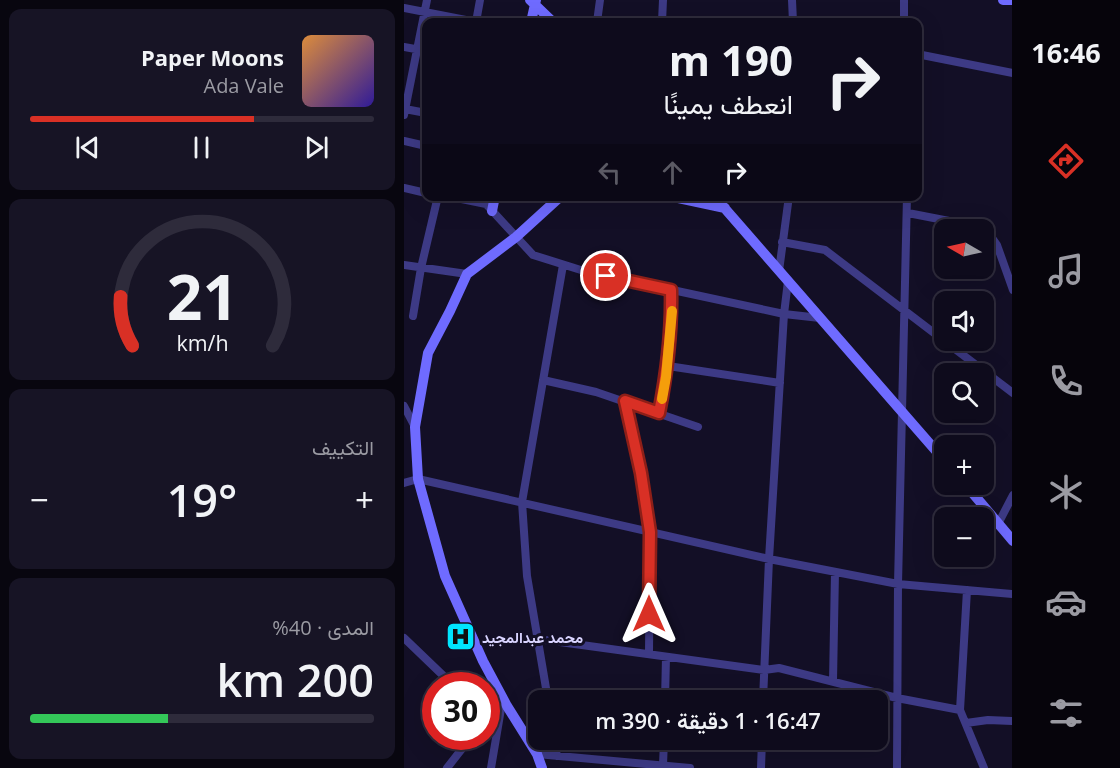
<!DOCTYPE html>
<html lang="ar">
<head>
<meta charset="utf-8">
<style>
	:root { --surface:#0e0b1c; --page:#171425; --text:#f1f3f6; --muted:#9b9ba3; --line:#2e2b3b; --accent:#d93025 }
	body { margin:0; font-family:"Open Sans",Vazirmatn,sans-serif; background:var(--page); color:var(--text); direction:rtl; height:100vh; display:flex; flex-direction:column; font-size:22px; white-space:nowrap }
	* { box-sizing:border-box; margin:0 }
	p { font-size:20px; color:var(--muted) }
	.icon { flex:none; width:33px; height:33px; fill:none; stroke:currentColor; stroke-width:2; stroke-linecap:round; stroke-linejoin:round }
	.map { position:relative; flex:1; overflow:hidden; direction:ltr }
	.details { display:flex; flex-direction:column; gap:9px; padding:9px; background:#08060f; width:404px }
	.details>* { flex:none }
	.guide { position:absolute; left:18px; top:18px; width:500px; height:183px; border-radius:12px; box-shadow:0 6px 24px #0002,0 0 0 2px var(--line); direction:rtl; background:#0e0b1c; color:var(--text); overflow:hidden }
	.needle { width:39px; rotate:279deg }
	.controls { position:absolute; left:530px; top:219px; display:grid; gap:12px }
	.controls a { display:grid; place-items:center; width:60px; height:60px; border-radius:12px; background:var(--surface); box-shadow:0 6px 24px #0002,0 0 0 2px var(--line); font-size:30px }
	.speed { position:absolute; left:18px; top:672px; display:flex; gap:12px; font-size:30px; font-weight:700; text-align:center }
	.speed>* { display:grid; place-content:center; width:78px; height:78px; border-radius:50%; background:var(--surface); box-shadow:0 6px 24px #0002,0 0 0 2px var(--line); line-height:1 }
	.speed .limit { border:9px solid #d22; background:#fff; color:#111 }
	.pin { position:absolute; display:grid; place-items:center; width:51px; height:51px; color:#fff; margin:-26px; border:3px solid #fff; border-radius:50%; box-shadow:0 2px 6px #0007 }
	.me { position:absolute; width:66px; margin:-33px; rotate:0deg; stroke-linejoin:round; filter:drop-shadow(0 0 4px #0008) }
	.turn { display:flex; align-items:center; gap:21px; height:126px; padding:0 30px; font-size:27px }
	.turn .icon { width:78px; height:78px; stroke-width:2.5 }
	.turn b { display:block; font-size:42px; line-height:51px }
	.lanes { display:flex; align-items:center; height:57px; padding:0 30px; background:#0003; justify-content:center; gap:30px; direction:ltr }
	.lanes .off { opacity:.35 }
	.big { font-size:45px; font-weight:600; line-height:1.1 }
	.details .widget { flex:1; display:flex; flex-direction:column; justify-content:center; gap:9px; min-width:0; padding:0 21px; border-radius:12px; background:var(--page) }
	.details .dial { align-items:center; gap:0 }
	.dial svg { height:156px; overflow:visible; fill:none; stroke:var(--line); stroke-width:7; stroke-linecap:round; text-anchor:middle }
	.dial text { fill:var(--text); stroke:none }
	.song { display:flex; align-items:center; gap:18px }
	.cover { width:72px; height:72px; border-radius:9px; background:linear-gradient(135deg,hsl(30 70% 55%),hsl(250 70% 35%)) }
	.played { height:6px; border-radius:3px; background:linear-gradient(90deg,var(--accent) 65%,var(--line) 65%) }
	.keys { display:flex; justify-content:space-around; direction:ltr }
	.heat { display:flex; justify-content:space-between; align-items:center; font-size:33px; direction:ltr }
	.charge { height:9px; border-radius:4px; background:linear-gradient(90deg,#34c759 40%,var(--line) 0) }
	.trip { position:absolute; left:124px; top:690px; width:360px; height:60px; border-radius:12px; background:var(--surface); box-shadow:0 6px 24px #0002,0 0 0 2px var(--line); font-weight:600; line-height:60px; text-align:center; direction:rtl }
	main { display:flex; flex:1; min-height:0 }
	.dock { display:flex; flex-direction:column; width:108px; justify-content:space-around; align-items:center; background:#06040b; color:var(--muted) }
	.dock .icon { width:42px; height:42px }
	.dock .selected { color:var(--accent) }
	.dock b { font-size:27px; color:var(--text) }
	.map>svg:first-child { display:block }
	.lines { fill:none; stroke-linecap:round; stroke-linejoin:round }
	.street { stroke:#3d3a85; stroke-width:8 }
	.secondary { stroke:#6f6bff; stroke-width:10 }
	.route-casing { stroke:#8d1f18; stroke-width:15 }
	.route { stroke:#d93025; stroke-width:10 }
	.slow { stroke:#f59e0b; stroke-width:10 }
	.labels { text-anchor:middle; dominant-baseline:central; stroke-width:6; stroke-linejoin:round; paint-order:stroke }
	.poi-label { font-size:15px; font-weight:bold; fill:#d9d4ff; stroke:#130f26; text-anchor:start }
</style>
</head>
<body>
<main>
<nav class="dock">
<b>16:46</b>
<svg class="icon selected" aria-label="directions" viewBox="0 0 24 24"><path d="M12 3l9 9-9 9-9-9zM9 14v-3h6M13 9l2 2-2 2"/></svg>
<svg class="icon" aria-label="music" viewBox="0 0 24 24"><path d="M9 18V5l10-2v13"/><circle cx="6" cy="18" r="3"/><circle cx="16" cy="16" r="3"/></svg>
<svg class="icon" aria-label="phone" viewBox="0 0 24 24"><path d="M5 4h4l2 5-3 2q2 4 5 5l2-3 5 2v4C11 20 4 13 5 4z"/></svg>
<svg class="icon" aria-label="climate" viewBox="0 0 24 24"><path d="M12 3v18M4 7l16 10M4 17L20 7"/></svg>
<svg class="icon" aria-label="car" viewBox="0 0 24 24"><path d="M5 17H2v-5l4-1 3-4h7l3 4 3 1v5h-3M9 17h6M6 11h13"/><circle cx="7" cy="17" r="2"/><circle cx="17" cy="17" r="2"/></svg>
<svg class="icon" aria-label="filters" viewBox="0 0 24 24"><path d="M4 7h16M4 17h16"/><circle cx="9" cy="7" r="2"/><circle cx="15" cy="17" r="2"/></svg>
</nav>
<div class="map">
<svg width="609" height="768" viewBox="0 0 609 768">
	<rect width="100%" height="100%" fill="#130f26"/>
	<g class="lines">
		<path class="street" d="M388 0 389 22
			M500 0V22
			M0 8 72 22
			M72 22 76 0
			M193 22 196 0
			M258 22 259 0
			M0 47 22 51
			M513 54 609 73
			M1 109 22 113
			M0 115 23 0
			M0 141 22 146
			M0 188 22 193
			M43 196 82 204 129 255 180 271 380 314 416 318
			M504 213 581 228 593 245 609 290
			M378 242 421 250 609 393
			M0 265 63 274
			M375 271 385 196
			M9 316 17 268 34 196
			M264 366 376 383
			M139 380 192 392 294 427
			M221 401 237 473 246 532 245 654
			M0 406 11 427
			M255 413C264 372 268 332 267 290
			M0 483 14 479 365 559 494 584 609 594
			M594 524 609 495
			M563 590 556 710 580 768
			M0 638 50 686
			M134 639 360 670 375 668 493 698 556 710
			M429 681 431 572
			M144 700 123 576 118 502 159 265
			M261 700 262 657
			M359 700 365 559 380 314 384 281
			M82 718 99 697 87 768
			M562 723 584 720 609 721
			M150 740 153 756
			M133 754 286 768
			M259 765 260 740
			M43 768 68 736
			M357 768 358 740
			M493 768 494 584 503 196"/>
		<path class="secondary" d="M126 0 149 22
			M599 0H609
			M127 22 132 0
			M265 196 321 208
			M310 196 540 460
			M88 211 91 196
			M561 484 609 541
			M138 768 133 754 103 706 79 661 41 576 14 479 11 427 24 353 46 311 63 274 112 237 157 196"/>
	</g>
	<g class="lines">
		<defs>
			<path id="route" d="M202 276 267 290C268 332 263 372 255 413L221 401 237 473 246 532 245 614"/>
		</defs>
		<use href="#route" class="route-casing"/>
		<use href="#route" class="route"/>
		<path class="slow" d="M258 399 262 377 268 311"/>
	</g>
	<defs>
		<symbol id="hospital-square" viewBox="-11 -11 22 22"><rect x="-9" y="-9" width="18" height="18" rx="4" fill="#00e5ff" stroke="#130f26"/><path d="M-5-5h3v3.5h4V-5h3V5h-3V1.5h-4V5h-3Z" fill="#111"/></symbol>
	</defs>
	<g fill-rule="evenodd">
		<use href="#hospital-square" x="40" y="620" width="33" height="33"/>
	</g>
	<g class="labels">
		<g class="poi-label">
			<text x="78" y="637">محمد عبدالمجيد</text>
		</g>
	</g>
</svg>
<div class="controls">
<a><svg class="needle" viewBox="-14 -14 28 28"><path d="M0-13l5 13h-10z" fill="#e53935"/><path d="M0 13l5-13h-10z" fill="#9b9ba3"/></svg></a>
<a><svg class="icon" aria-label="sound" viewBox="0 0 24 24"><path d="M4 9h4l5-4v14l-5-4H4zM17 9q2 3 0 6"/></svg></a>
<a><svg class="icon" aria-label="search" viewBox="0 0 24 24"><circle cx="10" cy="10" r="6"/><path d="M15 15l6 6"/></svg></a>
<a>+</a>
<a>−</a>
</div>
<div class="speed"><div class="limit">30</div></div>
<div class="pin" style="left:202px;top:276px;background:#d93025"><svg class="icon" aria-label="arrive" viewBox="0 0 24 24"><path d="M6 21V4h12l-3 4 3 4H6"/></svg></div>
<svg class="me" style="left:245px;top:614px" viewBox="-20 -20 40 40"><path d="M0-17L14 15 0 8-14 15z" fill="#d93025" stroke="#fff" stroke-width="4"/></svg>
<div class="trip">16:47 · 1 دقيقة · 390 m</div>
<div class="guide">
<div class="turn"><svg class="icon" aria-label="right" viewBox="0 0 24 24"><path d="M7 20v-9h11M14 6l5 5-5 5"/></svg><div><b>190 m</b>انعطف يمينًا</div></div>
<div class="lanes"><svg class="icon off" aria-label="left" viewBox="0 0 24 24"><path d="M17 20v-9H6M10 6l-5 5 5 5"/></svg><svg class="icon off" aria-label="ahead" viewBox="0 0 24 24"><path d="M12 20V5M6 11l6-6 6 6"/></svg><svg class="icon" aria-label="right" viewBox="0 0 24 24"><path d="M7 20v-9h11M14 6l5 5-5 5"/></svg></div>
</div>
</div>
<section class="details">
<div class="widget">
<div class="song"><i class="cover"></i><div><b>Paper Moons</b><p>Ada Vale</p></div></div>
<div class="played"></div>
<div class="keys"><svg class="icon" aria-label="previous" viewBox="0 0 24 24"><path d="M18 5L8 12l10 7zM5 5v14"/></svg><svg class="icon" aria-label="pause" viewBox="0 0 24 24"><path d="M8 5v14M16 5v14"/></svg><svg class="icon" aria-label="next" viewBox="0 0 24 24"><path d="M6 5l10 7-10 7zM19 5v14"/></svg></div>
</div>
<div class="widget dial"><svg viewBox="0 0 100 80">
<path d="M14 69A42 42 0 1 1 86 69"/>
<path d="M14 69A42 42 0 0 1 8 44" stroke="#d93025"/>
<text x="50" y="56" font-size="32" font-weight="700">21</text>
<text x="50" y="72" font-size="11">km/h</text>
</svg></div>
<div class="widget"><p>التكييف</p>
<div class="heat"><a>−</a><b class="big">19°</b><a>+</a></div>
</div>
<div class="widget"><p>المدى · 40%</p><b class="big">200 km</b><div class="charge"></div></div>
</section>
</main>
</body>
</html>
